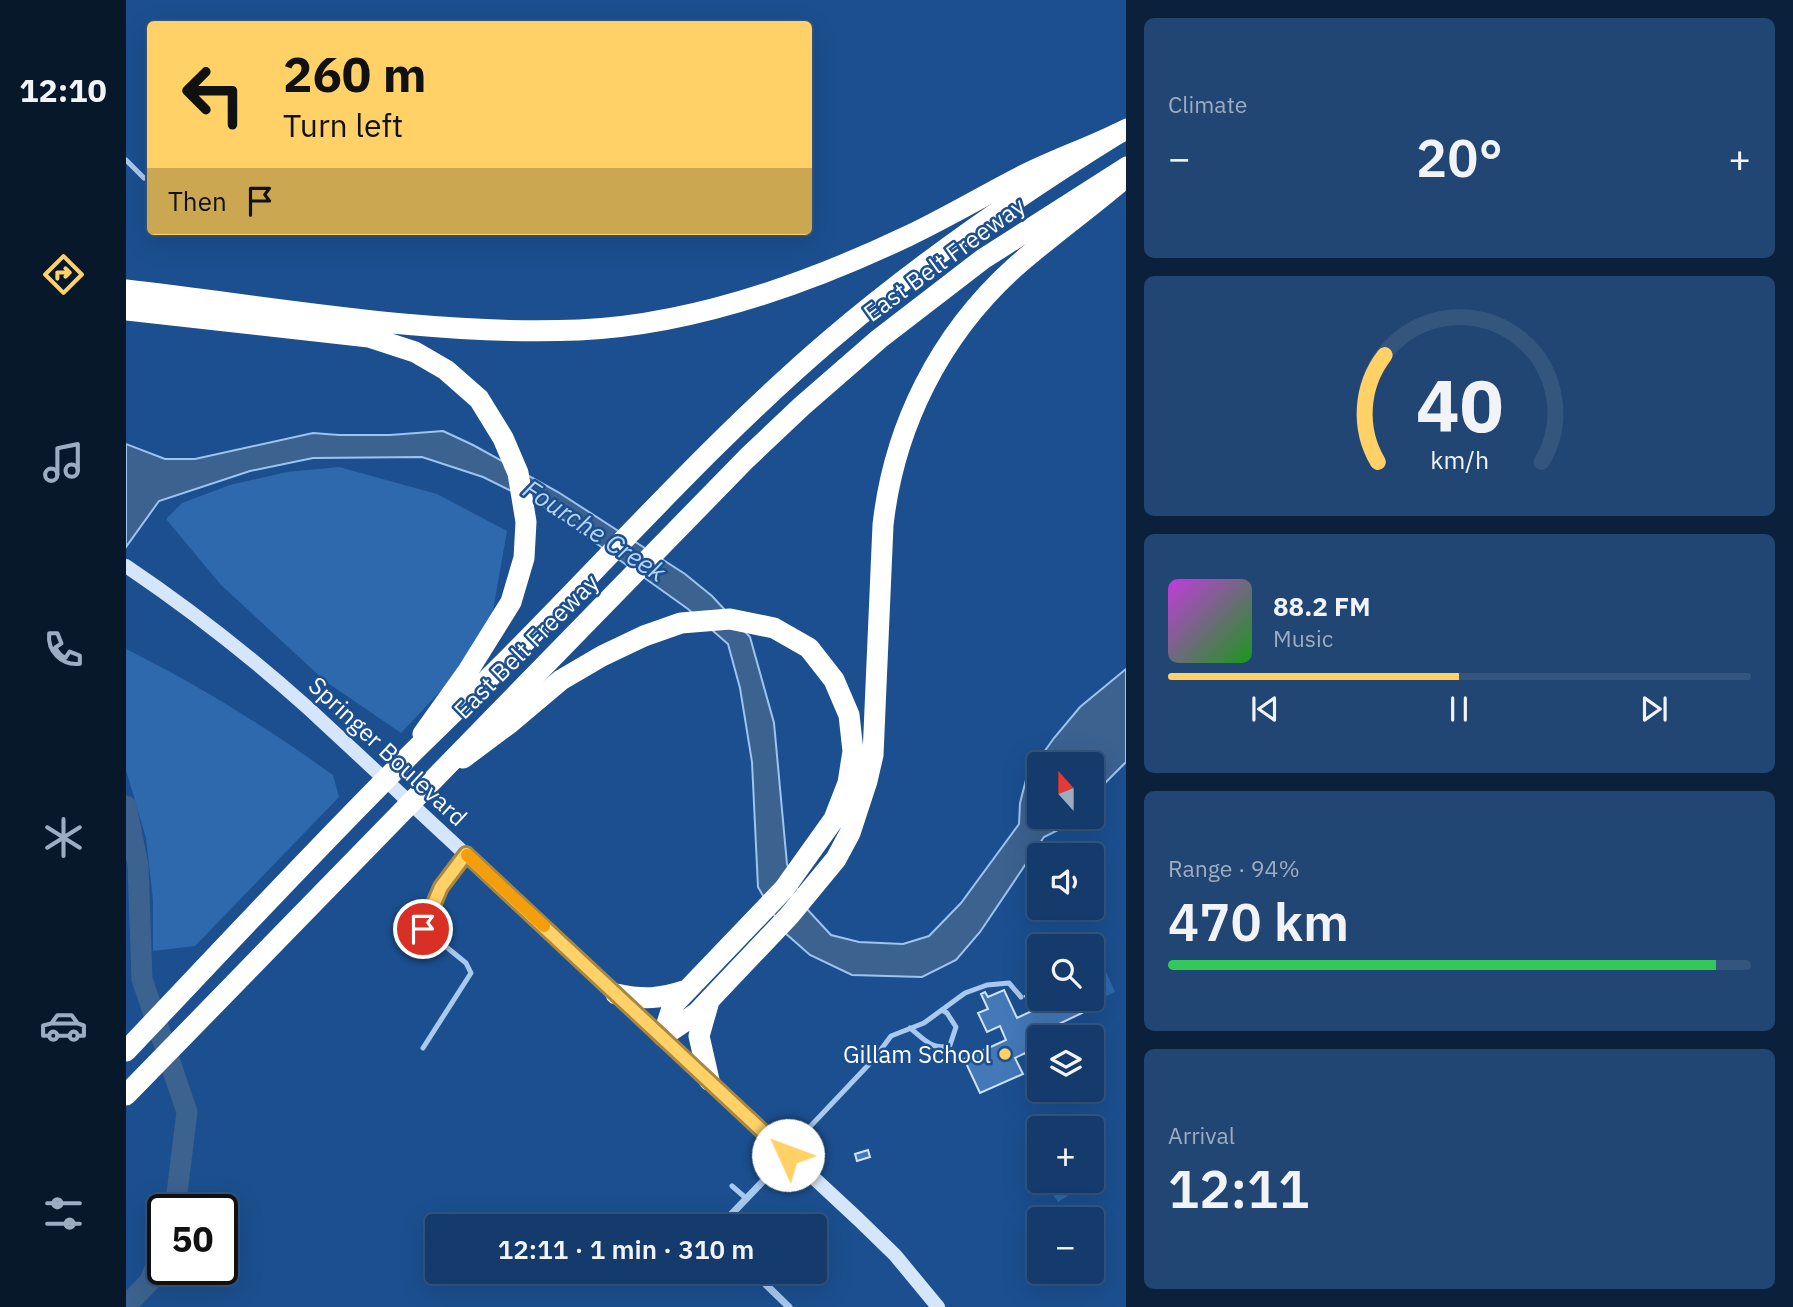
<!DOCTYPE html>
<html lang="en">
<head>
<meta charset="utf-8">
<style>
	:root { --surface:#143b6b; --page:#214673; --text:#f1f3f6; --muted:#9dadc1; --line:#33557e; --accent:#ffd166 }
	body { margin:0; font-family:"IBM Plex Sans",sans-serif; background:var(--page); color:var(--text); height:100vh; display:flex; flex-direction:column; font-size:26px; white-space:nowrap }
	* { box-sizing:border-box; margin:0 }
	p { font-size:23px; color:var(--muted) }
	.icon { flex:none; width:38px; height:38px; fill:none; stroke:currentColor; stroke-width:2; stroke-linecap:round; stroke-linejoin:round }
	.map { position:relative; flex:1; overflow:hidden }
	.side { display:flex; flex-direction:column; gap:18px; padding:18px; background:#0b203b; width:667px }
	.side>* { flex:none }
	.guide { position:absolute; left:21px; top:21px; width:665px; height:214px; border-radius:7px; box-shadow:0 7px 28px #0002,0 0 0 2px var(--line); background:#ffd166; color:#111; overflow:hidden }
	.needle { width:46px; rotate:339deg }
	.buttons { position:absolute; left:901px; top:752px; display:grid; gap:14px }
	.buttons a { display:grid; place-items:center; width:77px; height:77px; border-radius:7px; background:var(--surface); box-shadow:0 7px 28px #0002,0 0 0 2px var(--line); font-size:35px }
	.speed { position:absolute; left:21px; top:1194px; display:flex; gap:14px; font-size:35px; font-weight:700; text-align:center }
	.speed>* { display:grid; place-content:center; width:91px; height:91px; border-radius:50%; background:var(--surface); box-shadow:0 7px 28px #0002,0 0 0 2px var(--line); line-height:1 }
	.speed .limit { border:4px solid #111; border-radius:10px; background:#fff; color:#111 }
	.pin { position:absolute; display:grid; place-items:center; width:60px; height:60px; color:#fff; margin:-30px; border:4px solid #fff; border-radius:50%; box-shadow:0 2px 7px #0007 }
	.me { position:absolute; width:77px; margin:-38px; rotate:313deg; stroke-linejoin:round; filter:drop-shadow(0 0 5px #0008) }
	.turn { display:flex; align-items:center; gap:24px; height:147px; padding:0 21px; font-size:32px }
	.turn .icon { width:91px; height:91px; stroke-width:2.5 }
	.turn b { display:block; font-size:49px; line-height:60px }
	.then { display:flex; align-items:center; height:66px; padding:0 21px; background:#0003; gap:14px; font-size:26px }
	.big { font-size:52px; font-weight:600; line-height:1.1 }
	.side .card { flex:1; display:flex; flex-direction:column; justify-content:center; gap:10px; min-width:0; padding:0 24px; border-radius:10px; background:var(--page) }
	.side .dial { align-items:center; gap:0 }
	.dial svg { height:182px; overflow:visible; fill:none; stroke:var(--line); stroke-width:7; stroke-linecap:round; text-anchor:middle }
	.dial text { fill:var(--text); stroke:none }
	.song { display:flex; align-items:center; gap:21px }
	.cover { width:84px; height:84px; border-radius:10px; background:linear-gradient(135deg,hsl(290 70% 55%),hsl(120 70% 35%)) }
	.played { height:7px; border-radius:4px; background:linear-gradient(90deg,var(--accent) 50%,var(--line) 50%) }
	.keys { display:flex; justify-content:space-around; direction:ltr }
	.heat { display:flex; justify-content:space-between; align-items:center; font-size:38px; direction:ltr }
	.charge { height:10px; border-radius:5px; background:linear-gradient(90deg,#34c759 94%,var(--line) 0) }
	.trip { position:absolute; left:299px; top:1214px; width:402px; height:70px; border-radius:7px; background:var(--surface); box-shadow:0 7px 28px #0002,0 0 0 2px var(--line); font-weight:600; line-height:70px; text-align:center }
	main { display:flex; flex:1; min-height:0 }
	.menu { display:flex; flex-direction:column; width:126px; justify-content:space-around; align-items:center; background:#08182b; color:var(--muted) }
	.menu .icon { width:49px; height:49px }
	.menu .current { color:var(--accent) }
	.menu b { font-size:32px; color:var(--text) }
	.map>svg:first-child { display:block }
	.green { fill:#2e69ad }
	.water { fill:#3c6290; stroke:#9cc4f0; stroke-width:2 }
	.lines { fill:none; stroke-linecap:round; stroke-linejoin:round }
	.river { stroke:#3c6290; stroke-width:21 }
	.building { fill:#4478b7; stroke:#cfe3fa; stroke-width:2 }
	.service { stroke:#a9c9ee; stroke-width:5 }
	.minor { stroke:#a9c9ee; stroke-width:7 }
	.secondary { stroke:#d6e6fa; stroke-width:14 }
	.motorway { stroke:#fff; stroke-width:21 }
	.motorway-bridge { stroke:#fff; stroke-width:21 }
	.route-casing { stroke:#a68842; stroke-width:18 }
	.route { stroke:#ffd166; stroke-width:12 }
	.slow { stroke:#f59e0b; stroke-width:12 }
	.poi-dot { fill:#ffd166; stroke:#1b4f8f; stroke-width:2.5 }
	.labels { text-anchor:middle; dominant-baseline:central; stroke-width:5; stroke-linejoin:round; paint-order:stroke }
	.street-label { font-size:24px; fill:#fff; stroke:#1b4f8f }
	.poi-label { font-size:24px; fill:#fff; stroke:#1b4f8f; text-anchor:end }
	.water-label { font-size:26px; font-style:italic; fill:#b5d3f5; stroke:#1b4f8f }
</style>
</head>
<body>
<main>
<nav class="menu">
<b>12:10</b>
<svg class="icon current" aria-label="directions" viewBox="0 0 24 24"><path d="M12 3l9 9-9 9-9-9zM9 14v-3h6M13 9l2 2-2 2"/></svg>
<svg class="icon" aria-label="music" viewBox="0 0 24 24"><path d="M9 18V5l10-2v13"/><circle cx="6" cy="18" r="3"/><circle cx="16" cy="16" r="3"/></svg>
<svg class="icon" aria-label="phone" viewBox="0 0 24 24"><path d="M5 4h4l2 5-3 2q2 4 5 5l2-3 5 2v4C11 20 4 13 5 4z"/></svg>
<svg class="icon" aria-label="climate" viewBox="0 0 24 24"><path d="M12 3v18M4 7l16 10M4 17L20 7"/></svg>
<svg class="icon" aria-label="car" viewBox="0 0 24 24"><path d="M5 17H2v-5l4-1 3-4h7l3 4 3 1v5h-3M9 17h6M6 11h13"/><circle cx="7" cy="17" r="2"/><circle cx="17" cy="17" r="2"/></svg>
<svg class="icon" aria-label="filters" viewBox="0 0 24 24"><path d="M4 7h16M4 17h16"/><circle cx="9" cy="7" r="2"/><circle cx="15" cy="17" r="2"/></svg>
</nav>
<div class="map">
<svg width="1001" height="1307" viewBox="0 0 1001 1307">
	<rect width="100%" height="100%" fill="#1b4f8f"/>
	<path class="green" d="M213 467 311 494 381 531 365 622 323 682 275 733 199 681 95 585 40 519 56 503 104 485 161 472Z
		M0 649C73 685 141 728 207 775L213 797 69 946 27 951V900L20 838 0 770Z
		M973 956 989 992 974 999 966 981V960Z
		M918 1181H950L954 1188 932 1202Z"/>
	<path class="water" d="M317 431 347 445 432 492 559 574 586 596 624 637 648 723 661 864 679 907 705 935 733 942 777 944 803 936 835 903 893 824 894 803 901 776 928 738 954 707 1000 669V762L966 796V765H914V817H949L946 823 918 837 854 932 830 960 796 977 726 975 684 955 658 932 632 887 626 762 614 688 602 644 562 609 422 509 357 477 296 457 187 458 124 471 33 501 0 547V444L39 459H69L187 433 213 435H264Z"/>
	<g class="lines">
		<path class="river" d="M0 806 12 865 16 979 61 1112 49 1209
			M0 1306 24 1281 37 1246"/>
	</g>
	<path class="building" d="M914 989V999H950L956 1013 916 1032 919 1038H914V1084L899 1053 889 1058 897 1074 854 1093 838 1059 880 1040 874 1026 861 1032 852 1013 862 1009 855 994 859 992 862 997 878 990 891 1018 906 1011 899 996Z
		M742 1150 744 1157 731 1161 729 1154Z"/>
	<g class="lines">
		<path class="service" d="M0 160 18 178
			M784 1028C797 1038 807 1052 824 1045L830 1027 821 1013 816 1010
			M297 1048 345 973 340 963 297 928 315 887 338 857
			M662 1150 748 1059 765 1036 798 1023 839 993 861 985 883 983 895 997
			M606 1186 621 1199"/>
		<path class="minor" d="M597 1227 598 1222 662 1155
			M627 1272 663 1307"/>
		<path class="secondary" d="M0 566C64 609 125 657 182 708L732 1219 769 1255 812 1307"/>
		<path class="motorway" d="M0 290C150 307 301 336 453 330 566 325 681 284 782 236 820 218 857 196 894 177 929 159 966 147 1001 129
			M0 310 243 337 289 352 320 370 353 399 377 438 392 473 400 522 398 558 385 602 342 671 297 734
			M337 758 384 723 435 680 476 656 518 636 555 623 604 619 648 628 683 648 708 680 723 715 727 751 722 783 708 819 658 889 547 1005 537 1036
			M490 994C518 1000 534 999 561 990
			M583 1001 573 1036 583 1080
			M537 1036 571 1013 663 916 710 859 724 833 741 781 747 755 757 525C768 426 814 335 888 268 924 236 964 208 1001 176"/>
		<path class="motorway-bridge" d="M0 1051C92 954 183 856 278 761 310 729 343 698 375 666 484 557 587 440 704 340 793 264 891 196 991 134
			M0 1095 461 622 621 458 676 406 753 339 857 259 1001 167"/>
	</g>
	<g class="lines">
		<defs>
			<path id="route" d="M297 929 315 887 340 854 662 1155"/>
		</defs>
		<use href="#route" class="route-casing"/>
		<use href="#route" class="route"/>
		<path class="slow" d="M341 855 418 926"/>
	</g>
	<circle class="poi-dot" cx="879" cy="1054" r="7"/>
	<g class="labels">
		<g class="street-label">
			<text transform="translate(818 259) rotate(-36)">East Belt Freeway</text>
			<text transform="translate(400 646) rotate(-45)">East Belt Freeway</text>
			<text transform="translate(262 751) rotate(43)">Springer Boulevard</text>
		</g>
		<g class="poi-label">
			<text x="865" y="1054">Gillam School</text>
		</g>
		<g class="water-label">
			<text transform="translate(469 530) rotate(33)">Fourche Creek</text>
		</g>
	</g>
</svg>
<div class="buttons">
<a><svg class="needle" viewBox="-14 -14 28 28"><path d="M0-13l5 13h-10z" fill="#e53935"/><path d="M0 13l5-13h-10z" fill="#9dadc1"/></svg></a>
<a><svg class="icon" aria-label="sound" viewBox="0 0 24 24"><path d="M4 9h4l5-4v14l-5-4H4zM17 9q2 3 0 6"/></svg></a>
<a><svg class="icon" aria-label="search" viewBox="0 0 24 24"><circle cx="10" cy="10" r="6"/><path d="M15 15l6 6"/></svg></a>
<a><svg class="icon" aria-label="layers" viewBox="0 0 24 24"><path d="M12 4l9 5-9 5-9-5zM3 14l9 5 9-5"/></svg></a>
<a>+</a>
<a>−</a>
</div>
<div class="speed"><div class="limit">50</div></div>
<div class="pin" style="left:297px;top:929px;background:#d93025"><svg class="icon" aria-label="arrive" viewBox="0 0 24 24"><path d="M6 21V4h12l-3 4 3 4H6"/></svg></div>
<svg class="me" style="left:662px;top:1155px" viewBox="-20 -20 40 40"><circle r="19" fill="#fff"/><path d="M0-13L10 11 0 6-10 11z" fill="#ffd166"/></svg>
<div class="trip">12:11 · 1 min · 310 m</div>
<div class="guide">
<div class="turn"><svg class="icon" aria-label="left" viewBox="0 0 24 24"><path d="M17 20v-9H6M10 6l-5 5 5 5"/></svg><div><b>260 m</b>Turn left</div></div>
<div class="then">Then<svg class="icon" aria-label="arrive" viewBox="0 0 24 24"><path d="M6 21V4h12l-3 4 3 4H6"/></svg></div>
</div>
</div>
<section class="side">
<div class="card"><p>Climate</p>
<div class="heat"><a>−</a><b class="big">20°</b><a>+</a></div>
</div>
<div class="card dial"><svg viewBox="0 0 100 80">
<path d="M14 69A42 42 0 1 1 86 69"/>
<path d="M14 69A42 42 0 0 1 17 22" stroke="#ffd166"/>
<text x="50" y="56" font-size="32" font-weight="700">40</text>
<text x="50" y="72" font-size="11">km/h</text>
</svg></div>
<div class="card">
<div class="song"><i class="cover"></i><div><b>88.2 FM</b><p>Music</p></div></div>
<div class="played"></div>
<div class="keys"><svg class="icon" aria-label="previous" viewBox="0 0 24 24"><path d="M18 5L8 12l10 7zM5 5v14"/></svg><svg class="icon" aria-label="pause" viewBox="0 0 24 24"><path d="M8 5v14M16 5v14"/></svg><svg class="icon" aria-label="next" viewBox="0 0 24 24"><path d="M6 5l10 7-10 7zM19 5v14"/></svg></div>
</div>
<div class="card"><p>Range · 94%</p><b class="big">470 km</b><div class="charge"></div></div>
<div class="card"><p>Arrival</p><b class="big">12:11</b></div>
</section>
</main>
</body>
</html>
